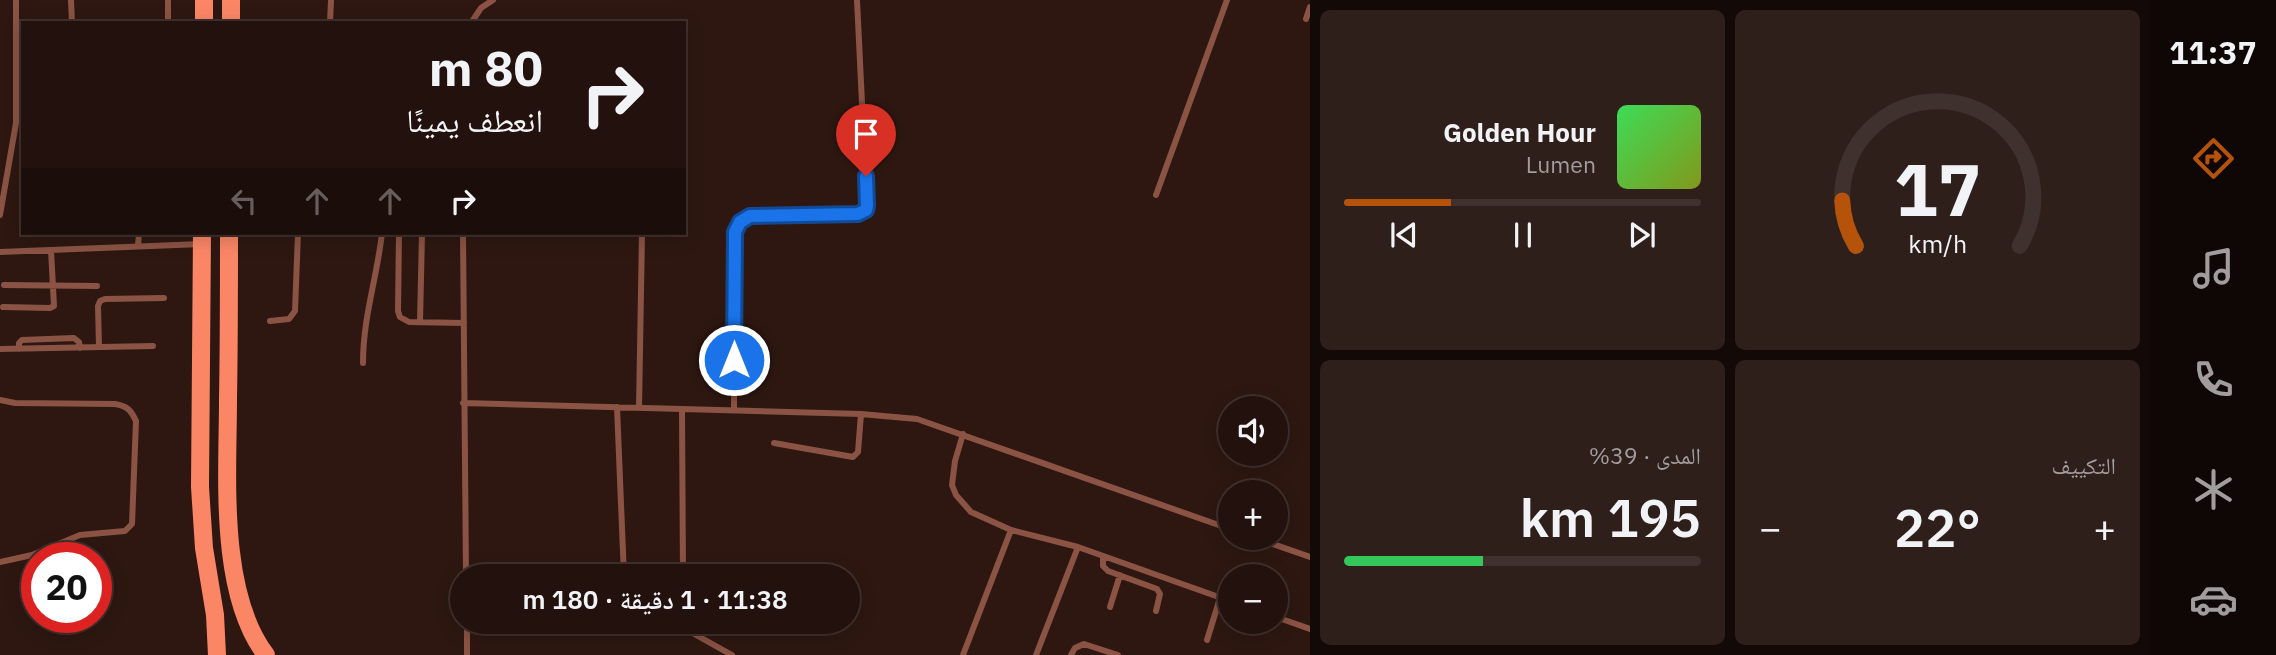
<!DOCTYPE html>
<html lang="ar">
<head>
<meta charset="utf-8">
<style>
	:root { --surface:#22110d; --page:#2e1f1b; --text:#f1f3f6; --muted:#a29d9d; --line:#3f312e; --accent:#b45309 }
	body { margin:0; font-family:"IBM Plex Sans","Noto Naskh Arabic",sans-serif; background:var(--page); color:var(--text); direction:rtl; height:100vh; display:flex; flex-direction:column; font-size:26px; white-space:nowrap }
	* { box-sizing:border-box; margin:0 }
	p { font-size:23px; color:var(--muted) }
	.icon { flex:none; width:38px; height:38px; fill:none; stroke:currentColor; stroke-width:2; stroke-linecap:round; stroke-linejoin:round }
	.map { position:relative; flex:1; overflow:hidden; direction:ltr }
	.side { display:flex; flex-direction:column; gap:10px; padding:10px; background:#130907; width:840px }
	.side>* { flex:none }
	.hud { position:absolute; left:21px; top:21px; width:665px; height:214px; border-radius:0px; box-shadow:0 4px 18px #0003,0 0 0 2px var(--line); direction:rtl; background:#22110d; color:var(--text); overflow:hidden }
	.controls { position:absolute; left:1218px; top:396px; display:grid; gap:14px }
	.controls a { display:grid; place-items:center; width:70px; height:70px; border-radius:50%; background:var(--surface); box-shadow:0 4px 18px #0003,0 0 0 2px var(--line); font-size:35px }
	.speed { position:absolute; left:21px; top:542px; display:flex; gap:14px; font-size:35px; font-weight:700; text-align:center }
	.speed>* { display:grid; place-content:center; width:91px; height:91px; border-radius:50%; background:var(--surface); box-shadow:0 4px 18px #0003,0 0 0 2px var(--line); line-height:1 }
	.speed .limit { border:10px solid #d22; background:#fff; color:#111 }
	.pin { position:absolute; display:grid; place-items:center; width:60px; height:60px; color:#fff; margin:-72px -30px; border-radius:50% 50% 50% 0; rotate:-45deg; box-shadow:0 0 7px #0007 }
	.pin .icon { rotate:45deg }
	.me { position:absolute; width:77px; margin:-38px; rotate:0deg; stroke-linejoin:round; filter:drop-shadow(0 0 5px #0008) }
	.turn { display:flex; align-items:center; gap:24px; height:147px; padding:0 28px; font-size:32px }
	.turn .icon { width:91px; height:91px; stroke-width:2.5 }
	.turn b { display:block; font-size:49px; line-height:60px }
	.lanes { display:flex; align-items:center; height:66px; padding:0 28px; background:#0003; justify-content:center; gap:35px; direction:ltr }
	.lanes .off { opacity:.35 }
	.big { font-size:52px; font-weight:600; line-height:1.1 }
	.side .widget { flex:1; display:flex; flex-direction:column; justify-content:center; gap:10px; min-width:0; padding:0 24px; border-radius:10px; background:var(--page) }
	.side .dial { align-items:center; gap:0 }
	.dial svg { height:182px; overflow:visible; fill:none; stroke:var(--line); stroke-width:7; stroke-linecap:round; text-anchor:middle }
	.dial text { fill:var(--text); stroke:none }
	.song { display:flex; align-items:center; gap:21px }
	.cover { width:84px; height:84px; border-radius:10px; background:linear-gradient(135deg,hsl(130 70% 55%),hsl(70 70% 35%)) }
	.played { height:7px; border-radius:4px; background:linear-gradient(90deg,var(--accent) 30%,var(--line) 30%) }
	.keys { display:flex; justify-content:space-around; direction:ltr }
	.heat { display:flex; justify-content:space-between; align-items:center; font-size:38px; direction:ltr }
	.charge { height:10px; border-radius:5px; background:linear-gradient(90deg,#34c759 39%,var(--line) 0) }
	.side .tiles { flex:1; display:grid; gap:10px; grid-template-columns:repeat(2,1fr) }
	.trip { position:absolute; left:450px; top:564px; width:410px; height:70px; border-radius:35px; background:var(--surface); box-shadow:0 4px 18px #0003,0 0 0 2px var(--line); font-weight:600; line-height:70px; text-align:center; direction:rtl }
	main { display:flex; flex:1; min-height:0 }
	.tabs { display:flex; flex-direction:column; width:126px; justify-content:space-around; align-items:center; background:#0e0705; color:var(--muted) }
	.tabs .icon { width:49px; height:49px }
	.tabs .selected { color:var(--accent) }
	.tabs b { font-size:32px; color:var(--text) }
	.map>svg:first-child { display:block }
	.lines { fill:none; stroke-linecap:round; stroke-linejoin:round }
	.service { stroke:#8b5344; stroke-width:6 }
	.primary { stroke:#fa8666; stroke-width:18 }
	.route-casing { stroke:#114b97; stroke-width:18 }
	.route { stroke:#1a73e8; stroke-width:12 }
</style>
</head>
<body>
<main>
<nav class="tabs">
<b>11:37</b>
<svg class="icon selected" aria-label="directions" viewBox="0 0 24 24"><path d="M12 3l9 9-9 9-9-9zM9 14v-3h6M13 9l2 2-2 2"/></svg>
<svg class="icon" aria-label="music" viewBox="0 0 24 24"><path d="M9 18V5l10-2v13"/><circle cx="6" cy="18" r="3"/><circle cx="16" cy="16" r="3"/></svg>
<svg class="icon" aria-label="phone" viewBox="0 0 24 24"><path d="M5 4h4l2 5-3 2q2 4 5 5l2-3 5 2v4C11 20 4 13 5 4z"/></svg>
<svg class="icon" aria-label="climate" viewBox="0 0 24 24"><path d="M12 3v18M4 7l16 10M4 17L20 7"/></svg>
<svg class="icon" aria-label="car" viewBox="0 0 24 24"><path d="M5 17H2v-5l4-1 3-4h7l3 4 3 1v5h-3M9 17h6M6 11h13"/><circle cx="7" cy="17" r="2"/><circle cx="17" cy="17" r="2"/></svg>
</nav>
<section class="side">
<div class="tiles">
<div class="widget dial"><svg viewBox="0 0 100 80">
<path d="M14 69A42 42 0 1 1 86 69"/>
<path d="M14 69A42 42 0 0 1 8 49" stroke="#b45309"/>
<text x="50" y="56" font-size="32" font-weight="700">17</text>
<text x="50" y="72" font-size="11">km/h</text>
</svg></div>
<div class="widget">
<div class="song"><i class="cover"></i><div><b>Golden Hour</b><p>Lumen</p></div></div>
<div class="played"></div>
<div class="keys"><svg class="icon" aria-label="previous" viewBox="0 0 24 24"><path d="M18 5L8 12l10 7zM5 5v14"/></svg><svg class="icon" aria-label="pause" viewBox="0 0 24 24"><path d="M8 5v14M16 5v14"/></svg><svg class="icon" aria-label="next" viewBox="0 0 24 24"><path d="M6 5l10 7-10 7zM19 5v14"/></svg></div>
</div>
<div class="widget"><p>التكييف</p>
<div class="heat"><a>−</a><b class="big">22°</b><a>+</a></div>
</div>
<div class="widget"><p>المدى · 39%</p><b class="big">195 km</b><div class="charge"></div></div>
</div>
</section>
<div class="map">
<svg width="1310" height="655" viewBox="0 0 1310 655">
	<rect width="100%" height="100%" fill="#2e1711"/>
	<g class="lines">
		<path class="service" d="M71 0 72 23
			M1306 19 1310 7
			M168 23V0
			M330 23 331 0
			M471 23 481 8 493 0
			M1156 195 1227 0
			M0 215 16 123V0
			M399 233 398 311 400 317 409 322 464 323
			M463 233 466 576
			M138 246 139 233
			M0 252 201 244
			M4 285 97 286
			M3 307 50 308 54 306 51 250
			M270 321 289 319 295 311 298 233
			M420 322 422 233
			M99 347 98 306 100 301 105 299 164 298
			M0 349 153 346
			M19 349V343L22 340 74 338 79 342 80 348
			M363 363C363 317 377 278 382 233
			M0 400 15 403 115 404C127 406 131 410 136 421L132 524 125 531 80 535 32 555 0 562
			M463 403 861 414 917 419 1230 529
			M617 407 624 576
			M639 408 642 233
			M682 409 683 576
			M734 410 735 232 740 222 750 216 858 214 866 210 867 206 857 0
			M963 434 955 461 952 485 956 495 971 512 1011 530 1078 547 1230 601
			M774 443 853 457 858 452 861 414
			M1253 537 1310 557
			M1103 556V566L1108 571 1157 589 1160 594 1156 611
			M1110 607 1120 575
			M1276 617 1310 629
			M467 621V655
			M671 621 732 655
			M1207 640 1220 598
			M963 655 1011 530
			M1036 655 1078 547
			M1071 655 1075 648 1084 644 1118 655"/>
		<path class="primary" d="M204 23V0
			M231 23V0
			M202 233 200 487 204 548 215 615 217 655
			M229 233C229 288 229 344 228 399 228 475 218 592 266 655"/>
	</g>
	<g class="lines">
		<defs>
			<path id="route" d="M734 360 735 232 740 222 750 216 858 214 866 210 867 206 866 176"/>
		</defs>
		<use href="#route" class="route-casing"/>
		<use href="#route" class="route"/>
	</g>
</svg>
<div class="controls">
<a><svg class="icon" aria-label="sound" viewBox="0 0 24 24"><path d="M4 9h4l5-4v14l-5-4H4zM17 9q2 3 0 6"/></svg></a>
<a>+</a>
<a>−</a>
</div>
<div class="speed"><div class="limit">20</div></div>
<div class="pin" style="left:866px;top:176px;background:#d93025"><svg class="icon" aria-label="arrive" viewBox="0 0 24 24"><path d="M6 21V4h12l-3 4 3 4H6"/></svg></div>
<svg class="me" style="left:734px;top:360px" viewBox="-20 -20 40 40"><circle r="17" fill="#1a73e8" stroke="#fff" stroke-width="3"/><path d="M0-11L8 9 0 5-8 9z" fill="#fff"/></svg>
<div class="trip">11:38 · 1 دقيقة · 180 m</div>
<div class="hud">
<div class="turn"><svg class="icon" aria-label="right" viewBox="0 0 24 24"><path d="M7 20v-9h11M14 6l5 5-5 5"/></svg><div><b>80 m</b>انعطف يمينًا</div></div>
<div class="lanes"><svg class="icon off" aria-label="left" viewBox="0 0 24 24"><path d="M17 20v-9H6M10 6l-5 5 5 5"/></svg><svg class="icon off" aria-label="ahead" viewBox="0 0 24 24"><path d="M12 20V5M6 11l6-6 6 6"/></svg><svg class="icon off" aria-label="ahead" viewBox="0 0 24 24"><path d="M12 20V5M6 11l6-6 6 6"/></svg><svg class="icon" aria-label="right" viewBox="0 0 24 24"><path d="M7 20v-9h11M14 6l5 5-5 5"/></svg></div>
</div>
</div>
</main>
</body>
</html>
